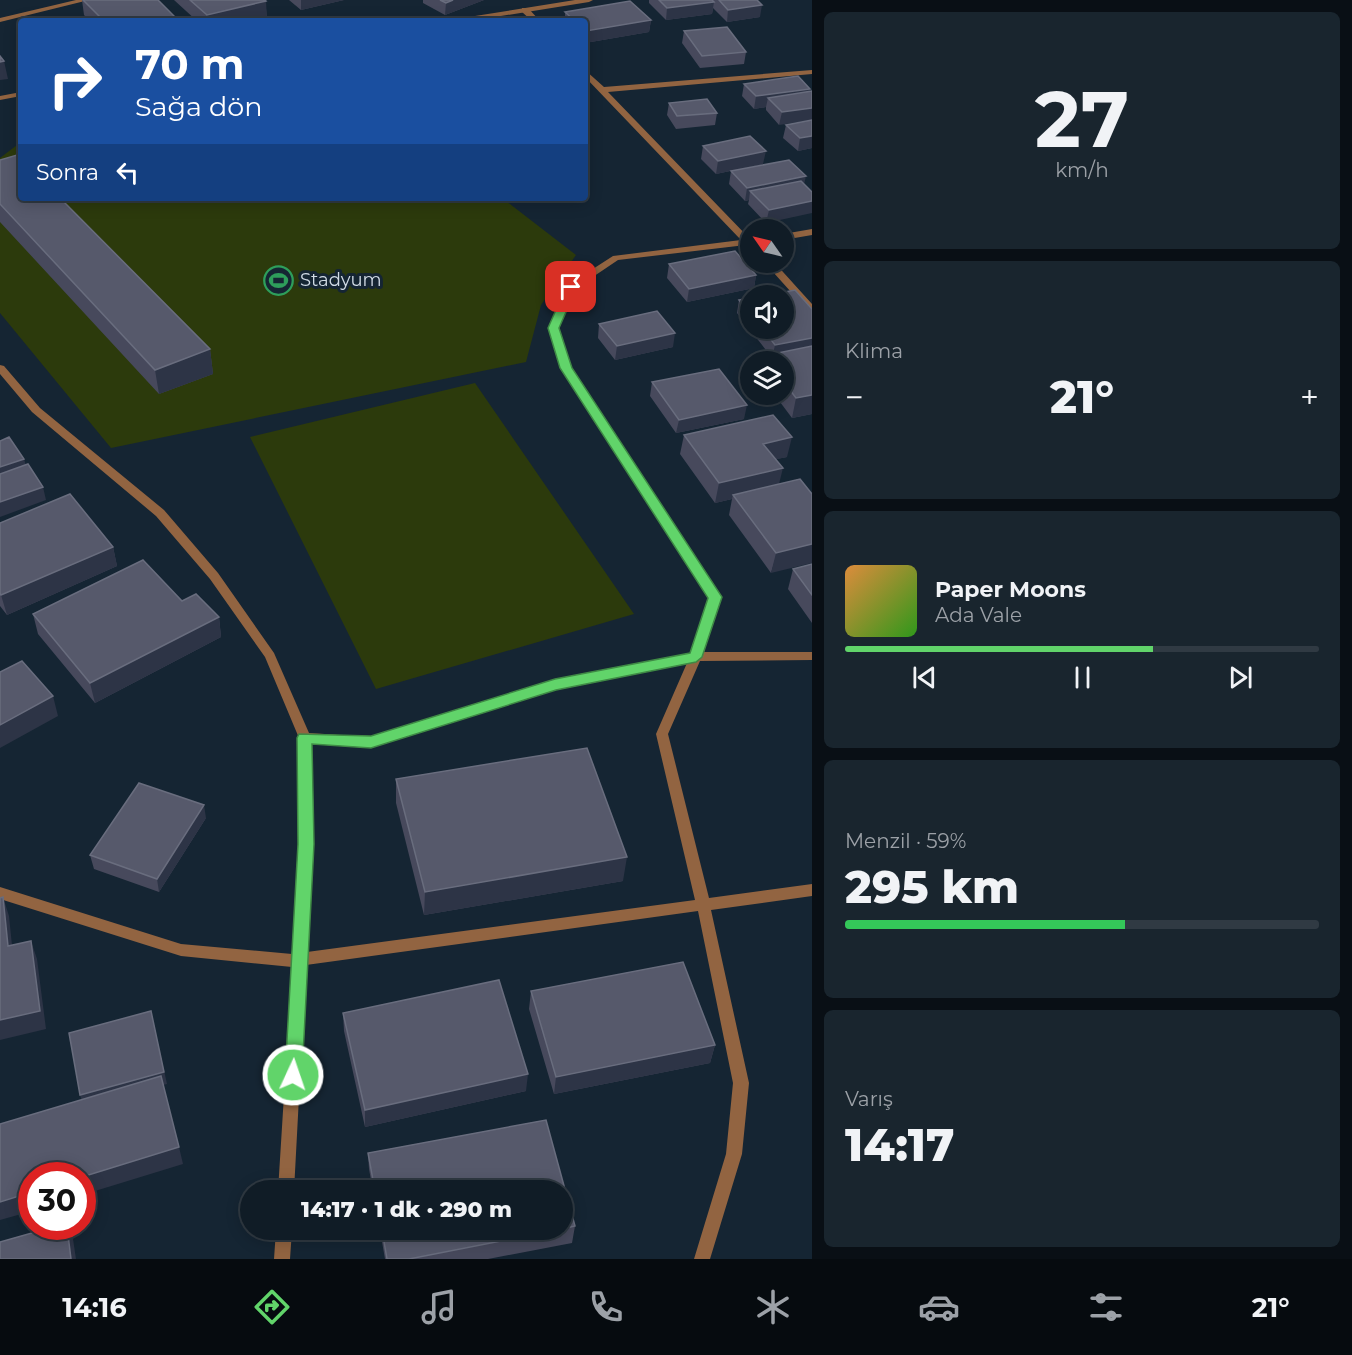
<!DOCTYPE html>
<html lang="tr">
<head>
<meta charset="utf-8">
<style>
	:root { --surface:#101c26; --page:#19252e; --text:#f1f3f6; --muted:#9ca1a7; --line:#303a43; --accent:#61d46a }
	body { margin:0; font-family:Montserrat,sans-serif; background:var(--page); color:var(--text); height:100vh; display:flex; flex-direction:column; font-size:22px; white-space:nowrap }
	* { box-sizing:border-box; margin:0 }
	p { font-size:20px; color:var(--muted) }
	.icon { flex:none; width:33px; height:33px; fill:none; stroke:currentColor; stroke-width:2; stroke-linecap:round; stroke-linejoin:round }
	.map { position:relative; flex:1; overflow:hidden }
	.side { display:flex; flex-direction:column; gap:12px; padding:12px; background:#090f15; width:540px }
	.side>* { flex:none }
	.guide { position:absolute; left:18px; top:18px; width:570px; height:183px; border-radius:6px; box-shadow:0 3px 15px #0003,0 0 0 2px var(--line); background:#1a4fa0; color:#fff; overflow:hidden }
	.needle { width:39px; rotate:304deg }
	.buttons { position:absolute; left:740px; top:219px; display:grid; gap:12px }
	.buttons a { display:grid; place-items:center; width:54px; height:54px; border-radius:50%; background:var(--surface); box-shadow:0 3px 15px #0003,0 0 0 2px var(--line); font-size:30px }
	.speed { position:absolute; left:18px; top:1162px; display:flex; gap:12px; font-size:30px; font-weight:700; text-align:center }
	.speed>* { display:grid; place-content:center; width:78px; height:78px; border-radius:50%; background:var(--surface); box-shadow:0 3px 15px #0003,0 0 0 2px var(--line); line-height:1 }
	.speed .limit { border:9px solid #d22; background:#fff; color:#111 }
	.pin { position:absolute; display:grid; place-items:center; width:51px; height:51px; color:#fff; margin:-26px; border-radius:12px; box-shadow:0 3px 9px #0006 }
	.me { position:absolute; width:66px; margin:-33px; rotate:3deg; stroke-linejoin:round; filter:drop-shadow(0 0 4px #0008) }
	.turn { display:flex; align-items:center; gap:21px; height:126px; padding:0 18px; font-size:27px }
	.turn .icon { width:78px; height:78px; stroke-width:2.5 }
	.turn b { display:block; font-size:42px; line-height:51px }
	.then { display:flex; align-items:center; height:57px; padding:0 18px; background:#0003; gap:12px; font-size:22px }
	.big { font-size:45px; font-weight:800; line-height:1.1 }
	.side .tile { flex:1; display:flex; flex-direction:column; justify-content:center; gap:9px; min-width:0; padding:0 21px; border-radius:9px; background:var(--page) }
	.side .dial { align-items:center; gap:0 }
	.dial b { font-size:78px; line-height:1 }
	.song { display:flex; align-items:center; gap:18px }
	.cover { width:72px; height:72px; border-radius:9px; background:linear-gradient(135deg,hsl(30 70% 55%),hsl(110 70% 35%)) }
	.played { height:6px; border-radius:3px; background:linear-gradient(90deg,var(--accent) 65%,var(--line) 65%) }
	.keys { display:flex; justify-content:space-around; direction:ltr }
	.heat { display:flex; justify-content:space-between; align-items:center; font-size:33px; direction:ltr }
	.charge { height:9px; border-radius:4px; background:linear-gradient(90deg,#34c759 59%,var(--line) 0) }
	.trip { position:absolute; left:240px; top:1180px; width:333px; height:60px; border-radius:30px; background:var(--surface); box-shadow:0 3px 15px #0003,0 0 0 2px var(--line); font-weight:800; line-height:60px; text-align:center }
	.tab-bar { display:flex; height:96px; justify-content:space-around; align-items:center; background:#060b0f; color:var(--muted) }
	.tab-bar .icon { width:42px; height:42px }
	.tab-bar .active { color:var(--accent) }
	.tab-bar b { font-size:27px; color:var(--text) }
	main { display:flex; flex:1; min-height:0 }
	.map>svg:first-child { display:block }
	.green { fill:#2c3a0c }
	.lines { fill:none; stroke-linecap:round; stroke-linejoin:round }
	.minor { fill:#926441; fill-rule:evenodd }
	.tertiary { fill:#926441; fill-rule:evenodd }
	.wall { fill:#47495c }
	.shaded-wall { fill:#2d3446 }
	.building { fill:#56596b; stroke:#696d7e; stroke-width:1.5 }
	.route { fill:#61d46a; stroke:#3f8a45; stroke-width:1.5 }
	.labels { text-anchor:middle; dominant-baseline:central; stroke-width:6; stroke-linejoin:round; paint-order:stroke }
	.far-poi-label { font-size:18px; fill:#d1dbe5; stroke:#152533; text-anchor:start }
</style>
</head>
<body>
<main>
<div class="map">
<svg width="812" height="1259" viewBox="0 0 812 1259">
	<rect width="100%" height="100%" fill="#152533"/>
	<path class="green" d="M21 142V198H502L576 255 541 305 526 362 111 448 0 313V158Z
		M475 383 634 614 376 689 250 437Z"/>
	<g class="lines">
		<path class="minor" d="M76 0H89L0 22V18Z
			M522 8H528L540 21H532L522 12Z
			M585 70 604 87 812 70V74L608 92 750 239V247L746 245 618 260 575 289 558 328 571 368 721 597 704 652H812V660L700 661 668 734 709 898 812 884V896L711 910 749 1083 742 1154 710 1259H694L726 1154 733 1083 698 911 306 965 294 1191H278L292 967 181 956 0 899V887L181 944 292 954 299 844V738L265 657 210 579 156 516 32 412 0 374V365L4 366 40 408 164 510 218 573 274 653 309 733 371 737 555 680 691 654 709 597 561 368 548 328 568 285 613 256 741 240 585 77ZM687 663 656 734 695 900 307 952 313 844 311 743 371 747 555 690Z
			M812 229V235L783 240V234Z
			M764 262H774L812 304V313L809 312Z
			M276 1230H292L290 1259H274Z"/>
		<path class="tertiary" d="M575 0H593L589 2 470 21H452L456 19Z
			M21 92V96L0 100V96Z"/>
	</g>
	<path class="wall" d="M82 0H158L179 21H90L84 15Z
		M174 0H265L267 18 253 21H197Z
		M289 0H344L301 10Z
		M423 0H484L445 15 423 3Z
		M649 0H757L760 17 727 22 713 8 712 14 666 20 649 3Z
		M565 12 651 20 649 32 585 43V21H565Z
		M684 31 746 52 744 64 700 68 682 43Z
		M744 84 809 92 779 125 766 110V107L754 109 742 96Z
		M669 103 717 113 715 125 676 129 667 115Z
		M812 120V148L798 151 783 138 786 125Z
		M703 146 763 164 716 174 701 159Z
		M0 160 210 349 213 374 159 394 0 222Z
		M789 160 766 223 748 204 749 200 745 201 729 184 731 171Z
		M669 264 756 275 754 288 687 302 667 278Z
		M750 298V328H783L812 414 792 418 774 394H783V362H762L763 356 769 354 737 313 739 300Z
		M599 324 673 347 615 360 598 338Z
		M652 382 744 419 676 433 650 396Z
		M684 435 787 457 776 459 779 484 800 479 771 573 729 515 732 499 715 503 680 454Z
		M0 523 113 547 117 566 7 615 0 606Z
		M812 564V623L788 589 793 569Z
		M182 601 219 617 221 637 95 703 38 634 33 614Z
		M396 779 623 881 424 915 396 803Z
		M206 818 159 892 94 869 90 855Z
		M531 991 715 1045 710 1063 554 1094 529 1009Z
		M343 1013 526 1091 365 1127 344 1031Z
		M546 1120 575 1226 572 1243 488 1259H385L380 1230H562V1191H373L369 1169 368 1153Z"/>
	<path class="shaded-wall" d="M301 0H344L301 10Z
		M453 0H484L445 15 446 3Z
		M266 1 267 18 253 21H207V15Z
		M714 2 712 14 666 20 667 8Z
		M762 5 760 17 727 22 728 10Z
		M651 20 649 32 585 43 586 31Z
		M4 61 8 79 0 80V62Z
		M810 89 807 101 768 98 766 107 754 109 756 96Z
		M812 108V120L779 125 782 112Z
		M812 136V148L798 151 800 138Z
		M766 151 763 164 716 174 718 161Z
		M806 176 803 189 750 191 749 200 745 201 747 188Z
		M812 201V213L766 223 769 210Z
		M756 275 754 288 687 302 689 289Z
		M675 333 673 347 615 360 617 346Z
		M812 338V351L772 358 775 345Z
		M210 349 213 374 159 394 155 370Z
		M812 395V414L792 418 796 398Z
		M747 405 744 419 676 433 679 420Z
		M792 437 787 457 759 463 763 444Z
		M24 459 28 472 0 483V467Z
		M783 468 778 488 733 495 732 499 715 503 719 483Z
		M43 487 46 500 0 517V502Z
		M812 544V563L771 573 776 553Z
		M113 547 117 566 7 615 1 595Z
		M219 617 221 637 95 703 90 683Z
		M53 696 58 716 0 748V725Z
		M204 805 206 818 159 892 157 879Z
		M627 857 623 881 424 915 425 892Z
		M3 897 9 916 14 965 8 946Z
		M31 941 37 959 46 1029 0 1040V1020Z
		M151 1011 167 1084 84 1108 80 1095Z
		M715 1045 710 1063 554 1094 556 1077Z
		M528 1074 526 1091 365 1127V1110Z
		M179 1147 183 1164 82 1195V1177Z
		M32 1192V1211L0 1220V1202Z
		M67 1227H68L73 1239 76 1259H71Z"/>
	<path class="building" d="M83 0H158L178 20 173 21H104Z
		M190 0H265L266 1 207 15Z
		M440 0H453L446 3Z
		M659 0H712L714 2 667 8Z
		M719 0H757L762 5 728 10Z
		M630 1 651 20 586 31 585 21H575L565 12Z
		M727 27 746 52 702 56 684 31Z
		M0 56 4 61 0 62Z
		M798 76 810 89 756 96 744 84Z
		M812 91V108L782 112 768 98Z
		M707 99 717 113 677 116 669 103Z
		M812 120V136L800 138 786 125Z
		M750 136 766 151 718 161 703 146Z
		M17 155 21 159V198H60L210 349 155 370 0 204V160Z
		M789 160 806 176 747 188 731 171Z
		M801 181 812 192V201L769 210 750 191Z
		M735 251 756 275 689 289 669 264Z
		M795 290 812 309V338L775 345 762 328H783V296H764Z
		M750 298V314L739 300Z
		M657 311 675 333 617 346 599 324Z
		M812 346V395L796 398 783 381V362H768L763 356Z
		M719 369 747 405 679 420 652 382Z
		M773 415 792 437 763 444 783 468 719 483 684 435Z
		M9 437 24 459 0 467V441Z
		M28 464 43 487 0 502V474Z
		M800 479 812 494V544L776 553 733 495Z
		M70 494 113 547 1 595 0 593V523Z
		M143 560 182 601 196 594 219 617 90 683 33 614Z
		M812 564V595L793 569Z
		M22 661 53 696 0 725V672Z
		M587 748 627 857 425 892 396 779Z
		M139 783 204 805 157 879 90 855Z
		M3 897 8 946 31 941 40 1011 0 1020V898Z
		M683 962 715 1045 556 1077 531 991Z
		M499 980 528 1074 365 1110 343 1013Z
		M151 1011 164 1072 80 1095 69 1033Z
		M161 1076 179 1147 82 1177 32 1176V1192L0 1202V1124Z
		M546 1120 575 1226 562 1229V1191H375L368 1153Z
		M53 1227H67L71 1259H0V1242Z
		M382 1230H557L409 1259H387Z"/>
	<path class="route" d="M571 284 577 287 559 328 572 368 722 597 702 657 696 662 556 690 371 748 312 744 314 844 302 1075 300 1081 293 1083 287 1081 285 1075 298 844 297 738 299 734 371 736 555 679 690 653 708 598 560 368 548 328 566 287Z"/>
	<defs>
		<symbol id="stadium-ring" viewBox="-11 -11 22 22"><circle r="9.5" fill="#152533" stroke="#2e9e5b" stroke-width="1.5"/><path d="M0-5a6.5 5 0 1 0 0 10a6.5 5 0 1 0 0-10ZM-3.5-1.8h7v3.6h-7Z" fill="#2e9e5b"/></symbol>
	</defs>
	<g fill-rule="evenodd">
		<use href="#stadium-ring" x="262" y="264" width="33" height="33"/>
	</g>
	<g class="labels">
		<g class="far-poi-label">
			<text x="300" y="280">Stadyum</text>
		</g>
	</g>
</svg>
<div class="buttons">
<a><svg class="needle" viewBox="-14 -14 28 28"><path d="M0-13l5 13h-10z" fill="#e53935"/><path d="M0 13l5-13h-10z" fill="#9ca1a7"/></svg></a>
<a><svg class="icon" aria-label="sound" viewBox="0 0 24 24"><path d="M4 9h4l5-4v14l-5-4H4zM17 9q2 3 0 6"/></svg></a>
<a><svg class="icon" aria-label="layers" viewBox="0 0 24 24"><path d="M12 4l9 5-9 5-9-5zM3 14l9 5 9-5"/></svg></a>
</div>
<div class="speed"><div class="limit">30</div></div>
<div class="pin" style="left:571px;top:287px;background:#d93025"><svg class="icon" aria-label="arrive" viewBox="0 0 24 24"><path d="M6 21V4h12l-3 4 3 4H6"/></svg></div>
<svg class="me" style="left:293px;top:1075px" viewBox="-20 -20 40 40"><circle r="17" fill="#61d46a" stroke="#fff" stroke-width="3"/><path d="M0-11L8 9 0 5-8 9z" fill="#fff"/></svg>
<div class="trip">14:17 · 1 dk · 290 m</div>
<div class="guide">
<div class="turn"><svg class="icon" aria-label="right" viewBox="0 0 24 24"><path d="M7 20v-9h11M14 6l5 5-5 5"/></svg><div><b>70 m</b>Sağa dön</div></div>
<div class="then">Sonra<svg class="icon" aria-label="left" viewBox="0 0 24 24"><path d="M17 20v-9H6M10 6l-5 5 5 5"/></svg></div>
</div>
</div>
<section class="side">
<div class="tile dial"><b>27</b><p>km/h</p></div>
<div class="tile"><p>Klima</p>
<div class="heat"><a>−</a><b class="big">21°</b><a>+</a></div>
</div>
<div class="tile">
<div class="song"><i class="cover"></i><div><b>Paper Moons</b><p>Ada Vale</p></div></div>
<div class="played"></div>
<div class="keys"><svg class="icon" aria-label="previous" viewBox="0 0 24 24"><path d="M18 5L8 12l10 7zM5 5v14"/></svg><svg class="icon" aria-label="pause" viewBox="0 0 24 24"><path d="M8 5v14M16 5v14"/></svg><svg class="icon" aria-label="next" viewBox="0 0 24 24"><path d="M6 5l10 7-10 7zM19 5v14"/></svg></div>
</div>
<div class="tile"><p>Menzil · 59%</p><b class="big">295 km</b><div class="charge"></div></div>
<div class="tile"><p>Varış</p><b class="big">14:17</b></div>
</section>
</main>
<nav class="tab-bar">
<b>14:16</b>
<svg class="icon active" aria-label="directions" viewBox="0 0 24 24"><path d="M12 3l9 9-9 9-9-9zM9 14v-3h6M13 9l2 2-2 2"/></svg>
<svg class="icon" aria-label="music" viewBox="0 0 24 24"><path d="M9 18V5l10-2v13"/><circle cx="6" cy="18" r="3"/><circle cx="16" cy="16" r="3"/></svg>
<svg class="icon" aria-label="phone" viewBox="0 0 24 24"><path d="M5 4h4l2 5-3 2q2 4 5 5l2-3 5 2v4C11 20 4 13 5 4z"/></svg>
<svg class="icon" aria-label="climate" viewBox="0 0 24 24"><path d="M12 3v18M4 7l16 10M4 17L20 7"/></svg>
<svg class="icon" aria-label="car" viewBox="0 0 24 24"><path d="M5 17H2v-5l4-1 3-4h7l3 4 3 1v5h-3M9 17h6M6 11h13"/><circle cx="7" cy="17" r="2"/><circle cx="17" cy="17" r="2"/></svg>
<svg class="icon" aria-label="filters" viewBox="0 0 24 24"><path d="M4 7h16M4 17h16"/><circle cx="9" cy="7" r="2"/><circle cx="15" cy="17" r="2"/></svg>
<b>21°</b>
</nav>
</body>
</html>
